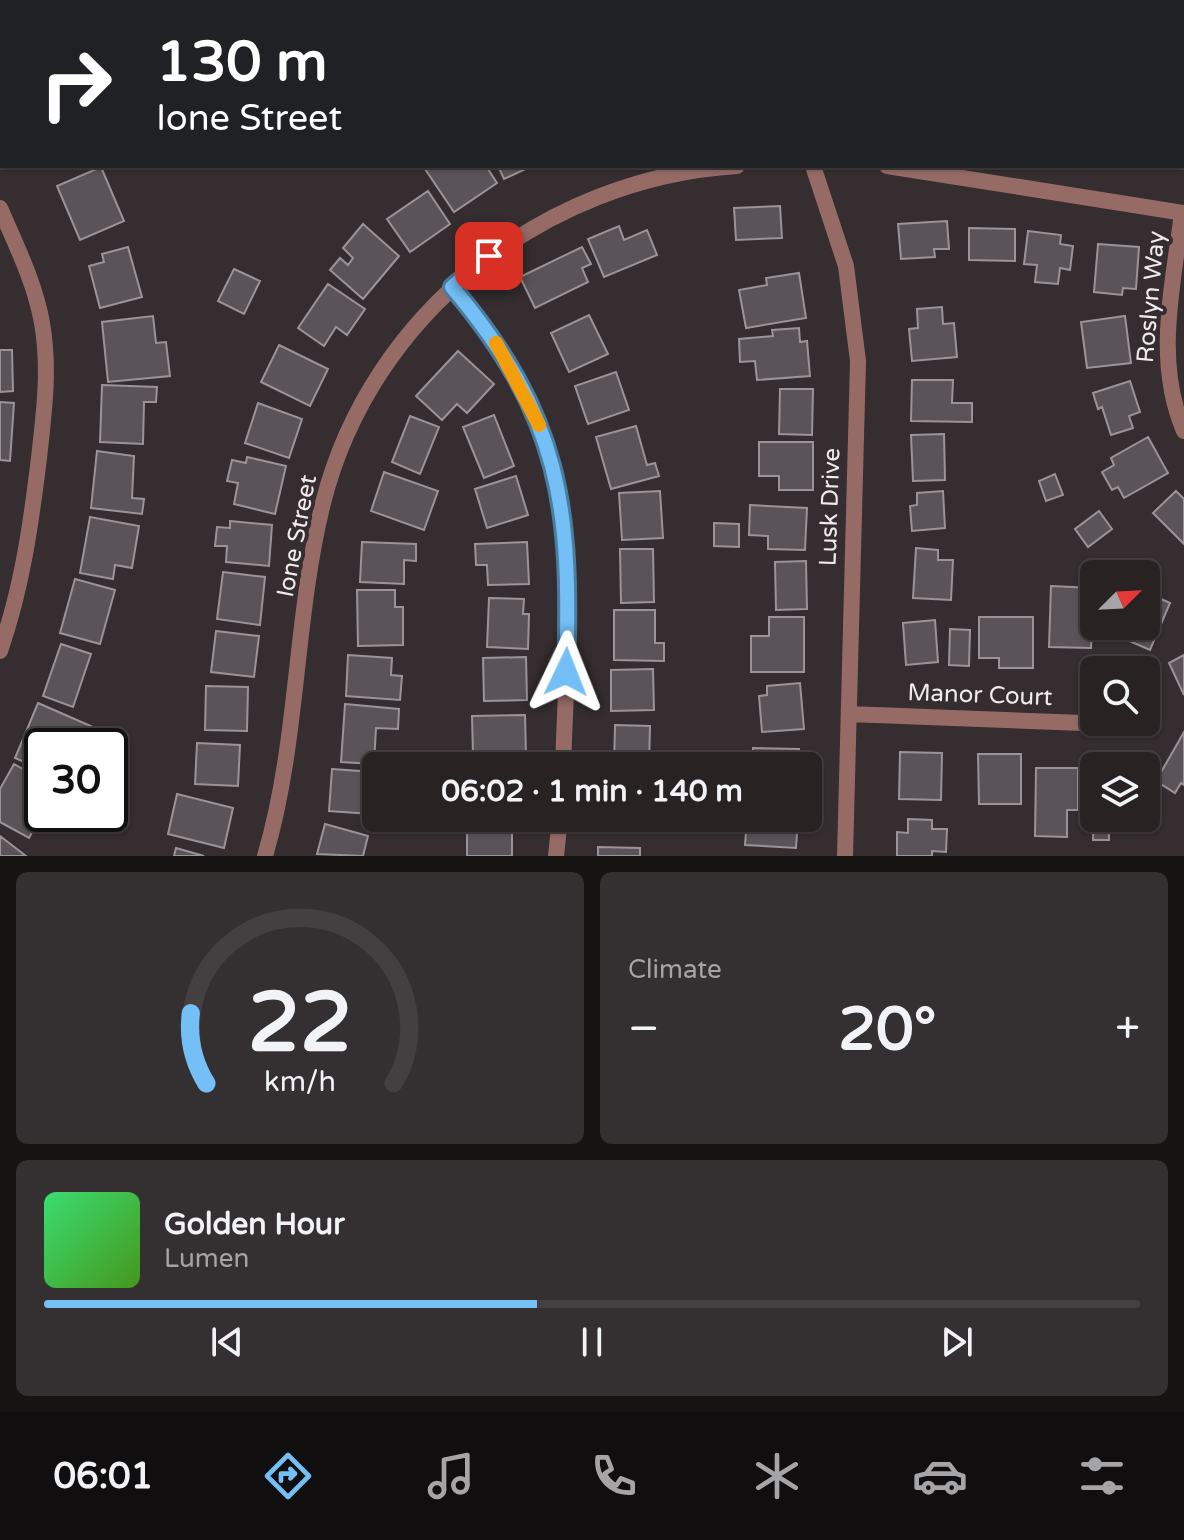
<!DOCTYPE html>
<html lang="en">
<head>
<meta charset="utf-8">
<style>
	:root { --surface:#282223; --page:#342f30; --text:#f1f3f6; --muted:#a5a4a6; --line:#443f41; --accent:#74c0f6 }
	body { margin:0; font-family:"Varela Round",sans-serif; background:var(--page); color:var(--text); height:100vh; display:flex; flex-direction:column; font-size:30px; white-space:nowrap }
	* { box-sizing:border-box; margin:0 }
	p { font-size:26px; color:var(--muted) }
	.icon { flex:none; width:44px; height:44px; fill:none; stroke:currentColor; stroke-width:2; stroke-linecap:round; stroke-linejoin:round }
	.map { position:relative; height:856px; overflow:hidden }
	.side { display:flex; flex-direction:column; gap:16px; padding:16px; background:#161313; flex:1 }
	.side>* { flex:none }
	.hud { position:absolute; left:0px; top:0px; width:1184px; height:168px; box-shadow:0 2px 6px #0004,0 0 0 2px var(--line); background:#202124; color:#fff; overflow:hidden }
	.needle { width:52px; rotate:66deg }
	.tools { position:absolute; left:1080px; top:560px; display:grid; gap:16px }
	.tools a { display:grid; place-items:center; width:80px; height:80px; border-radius:12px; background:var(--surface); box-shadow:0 2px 6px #0004,0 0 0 2px var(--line); font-size:40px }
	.speed { position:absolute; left:24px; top:728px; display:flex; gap:16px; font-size:40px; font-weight:700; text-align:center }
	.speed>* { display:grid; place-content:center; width:104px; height:104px; border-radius:50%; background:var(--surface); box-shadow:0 2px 6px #0004,0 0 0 2px var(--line); line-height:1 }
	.speed .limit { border:4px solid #111; border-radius:12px; background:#fff; color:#111 }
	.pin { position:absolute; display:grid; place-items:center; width:68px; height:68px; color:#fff; margin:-34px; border-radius:16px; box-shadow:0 4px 12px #0006 }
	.me { position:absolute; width:88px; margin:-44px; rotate:2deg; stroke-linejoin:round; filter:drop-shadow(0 0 6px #0008) }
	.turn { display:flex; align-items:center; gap:28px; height:168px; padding:0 24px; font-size:36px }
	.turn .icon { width:104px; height:104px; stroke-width:2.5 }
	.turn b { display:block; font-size:56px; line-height:68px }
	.big { font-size:60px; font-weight:800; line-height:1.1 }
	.side .card { flex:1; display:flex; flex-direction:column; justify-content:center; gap:12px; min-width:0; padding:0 28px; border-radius:12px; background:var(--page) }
	.side .dial { align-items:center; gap:0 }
	.dial svg { height:208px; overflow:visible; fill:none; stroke:var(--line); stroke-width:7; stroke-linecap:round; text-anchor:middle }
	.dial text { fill:var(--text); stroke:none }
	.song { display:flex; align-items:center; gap:24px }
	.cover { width:96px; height:96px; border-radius:12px; background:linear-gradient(135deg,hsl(140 70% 55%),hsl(100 70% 35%)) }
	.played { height:8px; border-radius:4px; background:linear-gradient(90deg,var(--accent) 45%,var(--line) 45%) }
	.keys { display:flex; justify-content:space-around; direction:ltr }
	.heat { display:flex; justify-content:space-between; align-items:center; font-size:44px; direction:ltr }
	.side .tiles { flex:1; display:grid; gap:16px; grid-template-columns:1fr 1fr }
	.card:last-child { grid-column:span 2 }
	.trip { position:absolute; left:362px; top:752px; width:460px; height:80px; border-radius:12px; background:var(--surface); box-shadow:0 2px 6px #0004,0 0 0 2px var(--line); font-weight:800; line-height:80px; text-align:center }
	.tabs { display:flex; height:128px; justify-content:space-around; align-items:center; background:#100e0e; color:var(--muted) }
	.tabs .icon { width:56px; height:56px }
	.tabs .on { color:var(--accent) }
	.tabs b { font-size:36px; color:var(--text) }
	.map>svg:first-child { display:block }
	.building { fill:#5a5358; stroke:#9c9399; stroke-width:2 }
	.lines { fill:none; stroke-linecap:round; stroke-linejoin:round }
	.minor { stroke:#966b66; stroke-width:16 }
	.route-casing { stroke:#4b7da0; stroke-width:20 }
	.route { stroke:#74c0f6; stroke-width:14 }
	.slow { stroke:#f59e0b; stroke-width:14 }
	.labels { text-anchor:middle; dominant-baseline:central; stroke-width:8; stroke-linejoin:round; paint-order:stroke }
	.street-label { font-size:24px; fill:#f0ebec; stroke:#352d2f }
</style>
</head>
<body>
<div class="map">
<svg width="1184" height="856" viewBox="0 0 1184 856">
	<rect width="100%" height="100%" fill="#352d2f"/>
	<path class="building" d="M333 0H397L398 2H334Z
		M423 166H486L497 183 454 212Z
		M498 166H532L504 179Z
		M101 167 124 221 80 240 57 186Z
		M428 191 450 224 410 252 387 219Z
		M780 206 782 238 736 240 734 208Z
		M947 221 949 249H934L935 257 901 259 898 224Z
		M363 224 399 256 363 299 330 270 340 258 348 265 353 258 343 248Z
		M619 226 624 240 647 230 657 255 604 277 588 239Z
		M969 228 1015 229V261L969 260Z
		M1028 231 1061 235 1060 244 1073 246 1070 270 1060 268 1058 284 1035 282 1037 265 1024 264Z
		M1098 244 1139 247 1136 289 1123 288 1122 295 1094 292Z
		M128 247 142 297 100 308 89 266 104 262 102 254Z
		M582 247 591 264 582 268 588 282 535 308 520 277Z
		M234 269 260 281 244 314 218 301Z
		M799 273 806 318 746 328 739 290 767 285 766 278Z
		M328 284 365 309 347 335 336 327 324 346 298 328Z
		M942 307 943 324 954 323 957 357 912 361 909 329 918 328 917 309Z
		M589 315 608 354 569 372 551 333Z
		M153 316 156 343 166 342 170 376 108 382 102 322Z
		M1125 316 1131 363 1087 368 1081 322Z
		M799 328 800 342 807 341 810 376 757 380 755 361 740 362 739 339 773 336 772 330Z
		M279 345 328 369 310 406 261 382Z
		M0 350H12L13 391 0 392Z
		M458 351 494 384 467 413 457 404 442 420 416 396Z
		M616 372 629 410 588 424 575 386Z
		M912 380H953L952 403H972V422L911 421Z
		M1130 381 1140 412 1129 416 1133 428 1111 435 1102 407 1098 409 1093 393Z
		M102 385 157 387 156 402H144L143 444 100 442Z
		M780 389H813L812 435 779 434Z
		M0 402 14 403 10 461 0 460Z
		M258 403 302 419 289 458 245 443Z
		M494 415 514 466 484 478 463 427Z
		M410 416 439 427 420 474 392 462Z
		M636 426 647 465 655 463 659 476 611 489 596 437Z
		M944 434 945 480 913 481 911 435Z
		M1148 437 1168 473 1124 498 1118 487 1112 490 1102 472 1114 465 1111 458Z
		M759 442H813V490H779V476H759Z
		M97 451 134 456 132 498 144 499 142 514 91 508Z
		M247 457 286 466 275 514 234 504 238 483 227 481 232 460 246 463Z
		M384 472 438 491 424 530 371 511Z
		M1055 474 1063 495 1046 501 1039 481Z
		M516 476 528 515 487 528 475 489Z
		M660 491 663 538 622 540 619 493Z
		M943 491 945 528 912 531 910 506 917 505V493Z
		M1176 491 1184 499V544L1153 513Z
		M750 505 807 508 805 550 768 549V536L749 535Z
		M1099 511 1112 529 1088 547 1075 529Z
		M90 517 139 526 132 568 115 565 113 579 80 573Z
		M230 521 272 525 269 566 226 562 227 546H215L217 527 230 528Z
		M714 523 739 524V547L714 546Z
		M362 542 416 544V561L404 560V584L360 582Z
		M527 542 529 584 488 585 487 565H476L475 544Z
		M916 548 938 550V560H953L951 600 913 598Z
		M620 549H653L654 602 621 603Z
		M806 561 807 609 776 610 775 562Z
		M223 572 265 577 260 625 217 619Z
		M75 579 115 590 100 644 60 633Z
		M1051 586 1094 588 1091 648 1049 647Z
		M357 590H395V607H403V645L358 646Z
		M1146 592 1170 603 1150 650 1097 627 1146 626Z
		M489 598 524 599 523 614H529L528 649 487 647Z
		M614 610H655V643H664V661L614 660Z
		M769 617H804V672H751V636H769Z
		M979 617H1033V668H999V658H979Z
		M935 620 938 662 906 665 903 623Z
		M950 629 970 630 969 666 949 665Z
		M216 631 259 636 254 677 211 672Z
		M61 644 91 654 73 707 43 696Z
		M348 655 392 658 391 675 402 676 400 700 346 696Z
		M1184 655V695L1169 663Z
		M526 657 527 700 484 701 483 658Z
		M653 669 654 710 611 711V670Z
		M800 683 804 729 762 732 759 696 767 695V686Z
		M206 686 248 687 247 731 205 730Z
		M38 703 93 727 84 746 70 741 68 746H42V770L15 758Z
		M345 704 399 709 398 729 376 728 374 764 341 762Z
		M525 715 526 755 473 756 472 716Z
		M615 725 650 726 649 766H614Z
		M1184 732V785L1181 783 1175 793 1156 781Z
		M197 743 240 745 238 786 195 784Z
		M753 748 799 749V765L804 766H752Z
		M900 752 942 753 941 800 899 799Z
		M978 754H1021V804H979Z
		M14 764 42 780V814L29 838 0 822V789Z
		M1036 768H1078V810H1067V837L1035 836Z
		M332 769 374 772 371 814 329 811Z
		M1094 786V818H1138V830H1109V840H1093Z
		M177 794 233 808 224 848 168 834Z
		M604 818H647V830H604Z
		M747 818H798L796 848 745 845Z
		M908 819 932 820V829H947L946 852 932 851V856H897V832L908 833Z
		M325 824 368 836 363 856 317 854Z
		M467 830H512V856H467Z
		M0 836 26 856H0Z
		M598 847 640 848V856H598Z
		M176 848 204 856H174Z"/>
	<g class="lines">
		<path class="minor" d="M743 0 744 2
			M193 2 197 0
			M0 81 2 80
			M813 166 846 266 858 361 845 856
			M887 166 1184 213
			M0 208C16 245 35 283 42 323 50 369 44 413 39 458 31 524 22 588 0 651
			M1182 213C1173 286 1154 361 1184 431
			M452 287C589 450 570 568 563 766
			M849 714 1110 724
			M265 856C299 741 294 619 323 503 371 313 545 178 737 166
			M556 856 560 818"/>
	</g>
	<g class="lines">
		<defs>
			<path id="route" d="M489 256 452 287C561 416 572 508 566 672"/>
		</defs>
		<use href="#route" class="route-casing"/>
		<use href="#route" class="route"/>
		<path class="slow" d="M496 343 539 425"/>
	</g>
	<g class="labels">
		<g class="street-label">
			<text transform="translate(1151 297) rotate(-85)">Roslyn Way</text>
			<text transform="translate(830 507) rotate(-88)">Lusk Drive</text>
			<text transform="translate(297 536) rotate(-79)">Ione Street</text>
			<text transform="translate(980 695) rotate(2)">Manor Court</text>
		</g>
	</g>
</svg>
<div class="tools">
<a><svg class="needle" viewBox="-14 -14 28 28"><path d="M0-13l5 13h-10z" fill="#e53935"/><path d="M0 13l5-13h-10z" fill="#a5a4a6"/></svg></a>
<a><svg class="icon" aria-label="search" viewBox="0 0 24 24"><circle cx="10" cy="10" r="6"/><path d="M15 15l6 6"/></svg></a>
<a><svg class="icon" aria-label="layers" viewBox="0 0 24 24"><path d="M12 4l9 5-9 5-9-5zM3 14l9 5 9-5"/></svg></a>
</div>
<div class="speed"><div class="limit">30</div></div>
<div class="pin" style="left:489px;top:256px;background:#d93025"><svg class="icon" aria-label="arrive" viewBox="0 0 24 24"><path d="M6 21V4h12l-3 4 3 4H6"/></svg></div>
<svg class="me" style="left:566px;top:672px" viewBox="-20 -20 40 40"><path d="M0-17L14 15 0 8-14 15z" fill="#74c0f6" stroke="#fff" stroke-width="4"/></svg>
<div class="trip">06:02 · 1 min · 140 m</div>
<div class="hud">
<div class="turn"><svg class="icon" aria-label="right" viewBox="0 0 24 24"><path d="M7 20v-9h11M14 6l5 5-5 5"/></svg><div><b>130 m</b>Ione Street</div></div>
</div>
</div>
<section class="side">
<div class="tiles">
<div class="card dial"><svg viewBox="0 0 100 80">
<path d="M14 69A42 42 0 1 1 86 69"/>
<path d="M14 69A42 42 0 0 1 8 42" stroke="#74c0f6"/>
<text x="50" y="56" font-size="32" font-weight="700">22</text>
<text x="50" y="72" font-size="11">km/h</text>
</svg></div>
<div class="card"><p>Climate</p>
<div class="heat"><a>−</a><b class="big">20°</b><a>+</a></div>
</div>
<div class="card">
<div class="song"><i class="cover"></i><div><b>Golden Hour</b><p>Lumen</p></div></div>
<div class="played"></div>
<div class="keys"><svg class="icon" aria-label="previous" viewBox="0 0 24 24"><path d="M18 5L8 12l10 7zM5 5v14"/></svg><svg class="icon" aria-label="pause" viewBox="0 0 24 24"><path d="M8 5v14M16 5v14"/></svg><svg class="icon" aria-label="next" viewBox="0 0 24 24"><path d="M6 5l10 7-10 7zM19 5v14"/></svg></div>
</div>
</div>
</section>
<nav class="tabs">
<b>06:01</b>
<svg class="icon on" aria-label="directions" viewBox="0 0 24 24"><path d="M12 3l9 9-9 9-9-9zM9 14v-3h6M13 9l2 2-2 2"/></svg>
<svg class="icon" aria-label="music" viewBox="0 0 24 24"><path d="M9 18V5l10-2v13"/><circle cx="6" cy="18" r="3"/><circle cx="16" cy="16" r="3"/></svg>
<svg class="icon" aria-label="phone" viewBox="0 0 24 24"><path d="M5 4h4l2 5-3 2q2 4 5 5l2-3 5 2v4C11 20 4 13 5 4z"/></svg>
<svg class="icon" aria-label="climate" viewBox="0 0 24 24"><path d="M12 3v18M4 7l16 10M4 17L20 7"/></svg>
<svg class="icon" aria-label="car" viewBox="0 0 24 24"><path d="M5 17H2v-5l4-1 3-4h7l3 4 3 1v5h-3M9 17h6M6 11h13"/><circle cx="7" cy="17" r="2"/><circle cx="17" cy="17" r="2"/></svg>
<svg class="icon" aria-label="filters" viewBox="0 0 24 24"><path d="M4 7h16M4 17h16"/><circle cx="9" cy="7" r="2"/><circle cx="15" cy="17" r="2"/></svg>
</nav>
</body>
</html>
